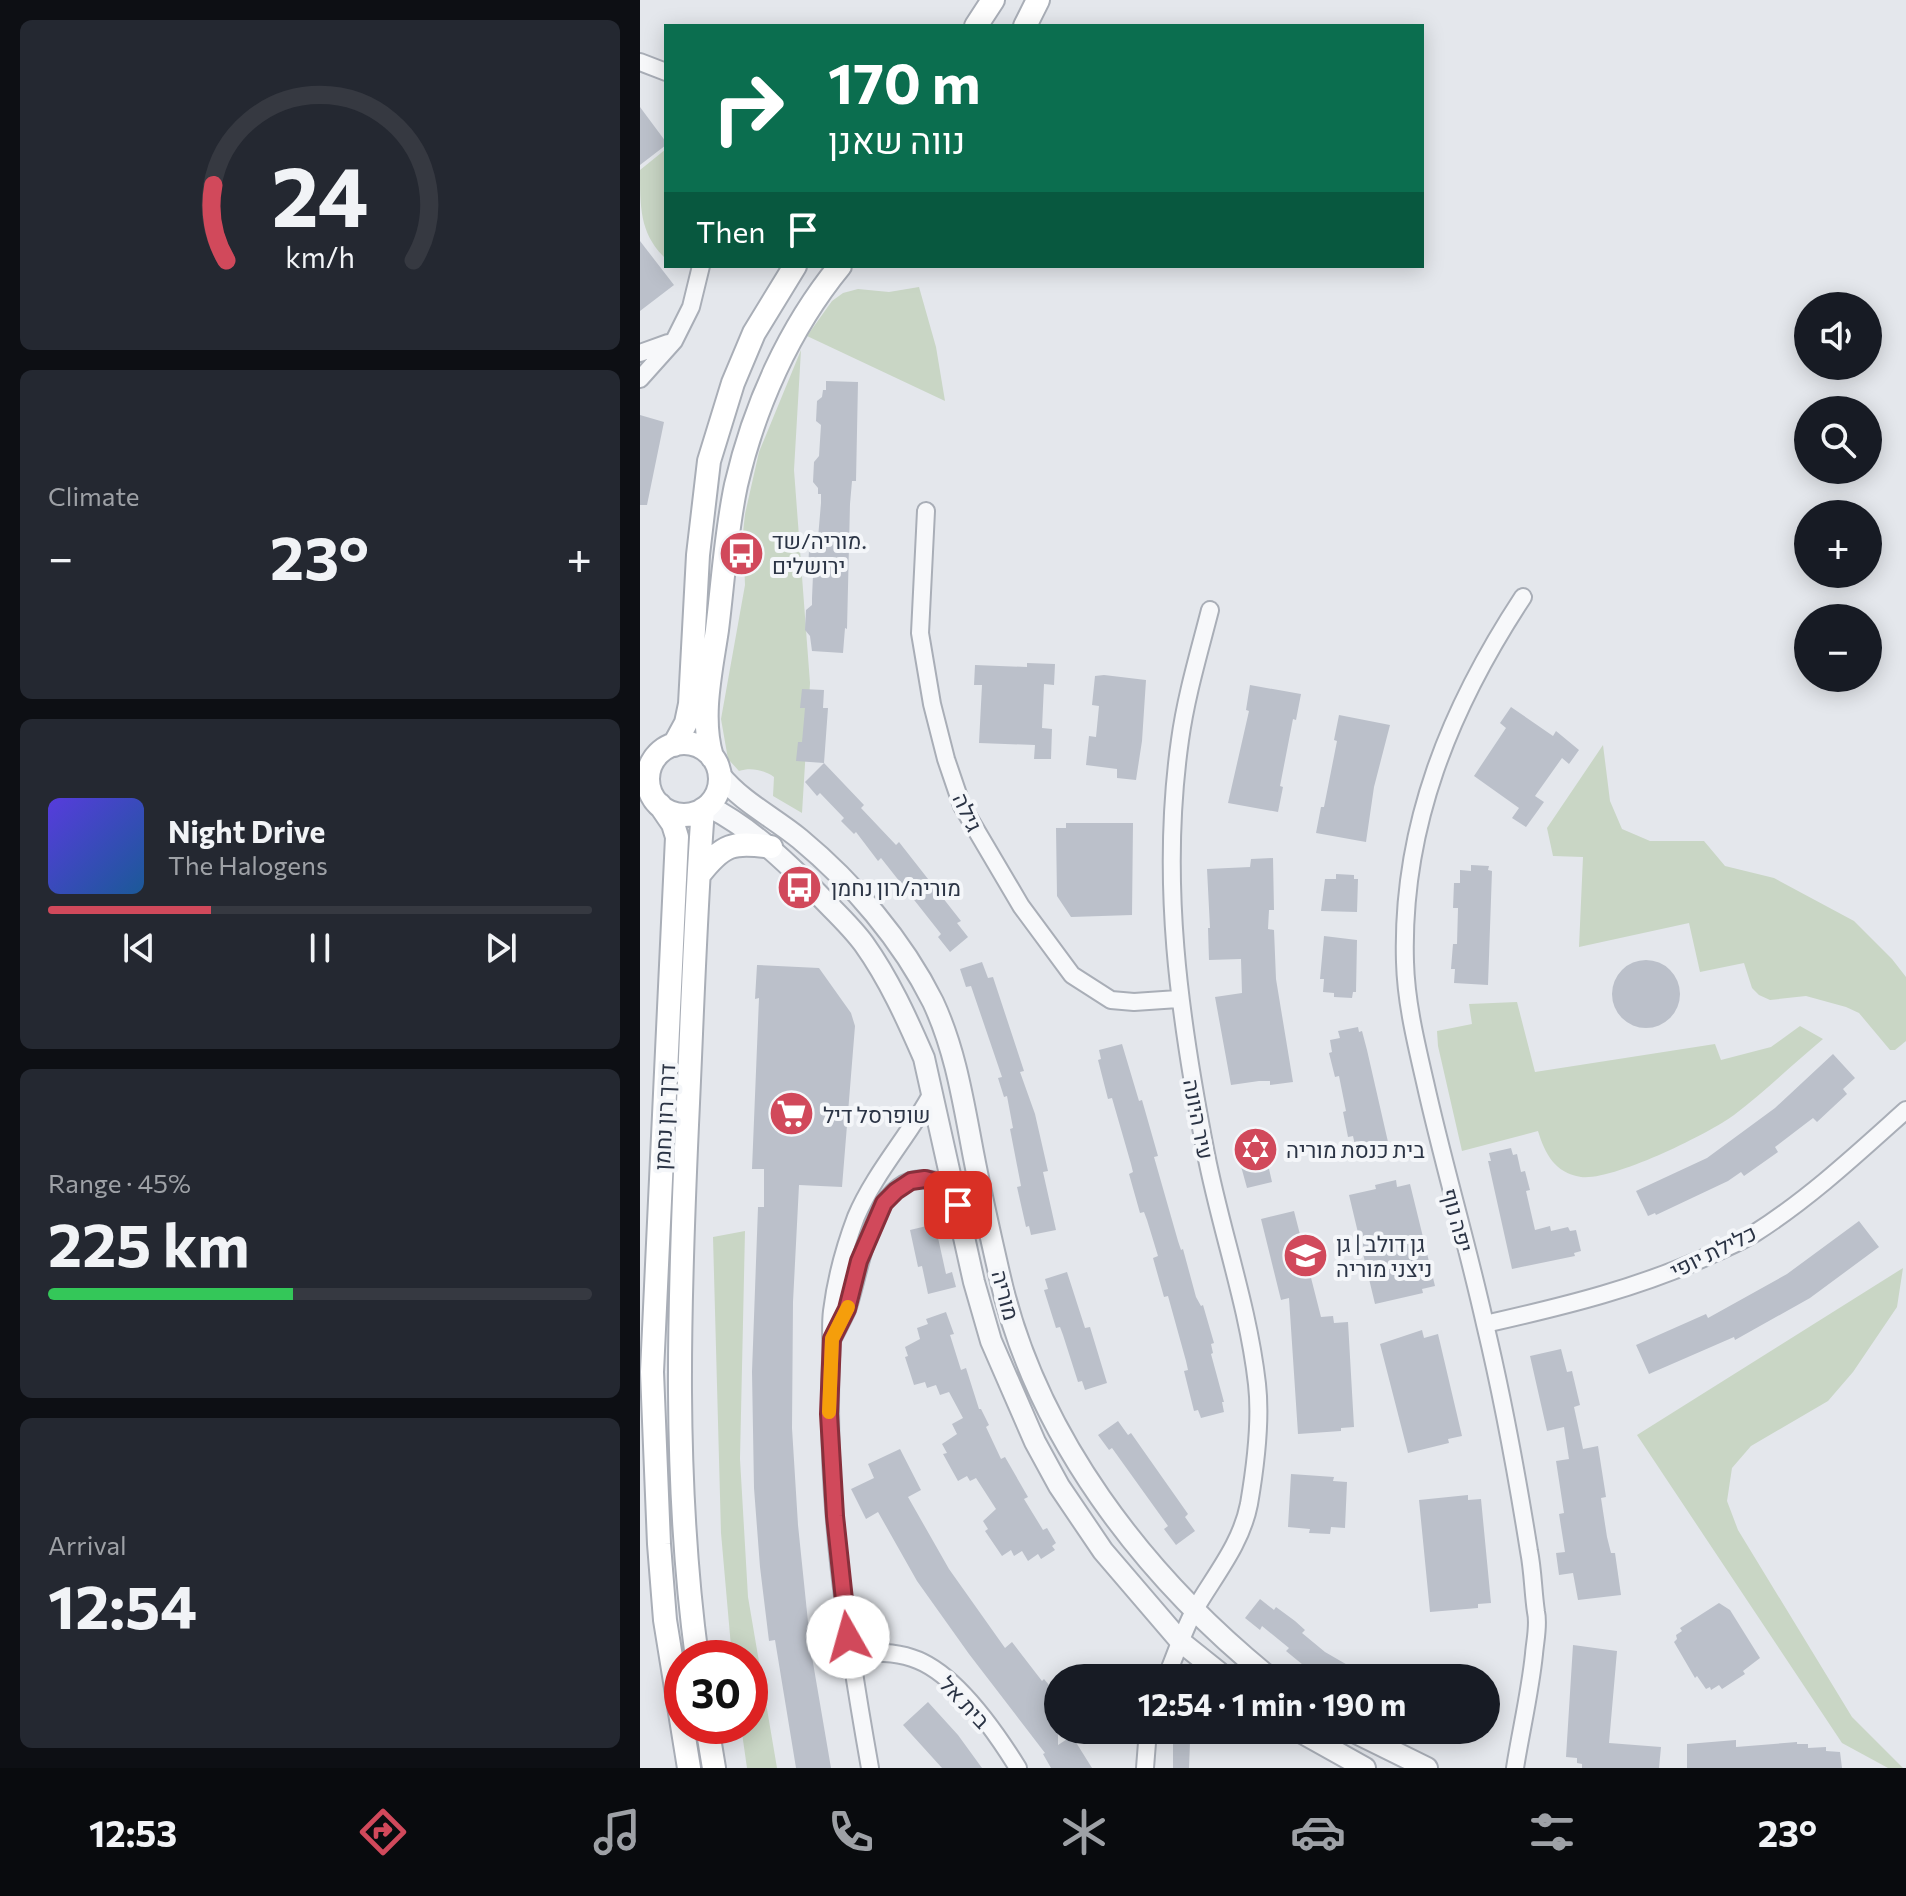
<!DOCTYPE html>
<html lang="en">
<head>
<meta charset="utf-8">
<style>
	:root { --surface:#171b24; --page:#242831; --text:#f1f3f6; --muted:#9ea1a6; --line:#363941; --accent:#d1495b }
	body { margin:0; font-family:Commissioner,Heebo,sans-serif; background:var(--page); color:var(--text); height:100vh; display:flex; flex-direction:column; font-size:30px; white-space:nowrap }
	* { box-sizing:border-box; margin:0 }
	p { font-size:26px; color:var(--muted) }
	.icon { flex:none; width:44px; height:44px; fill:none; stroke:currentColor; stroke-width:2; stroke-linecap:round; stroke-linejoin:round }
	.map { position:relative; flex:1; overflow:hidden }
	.details { display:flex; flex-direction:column; gap:20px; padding:20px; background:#0d0f14; width:640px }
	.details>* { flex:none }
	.top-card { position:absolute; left:24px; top:24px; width:760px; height:244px; border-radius:0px; box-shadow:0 4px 20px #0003; background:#0b6e4f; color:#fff; overflow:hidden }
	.controls { position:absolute; left:1154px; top:292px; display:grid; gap:16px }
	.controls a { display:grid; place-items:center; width:88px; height:88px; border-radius:50%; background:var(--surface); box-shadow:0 4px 20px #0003; font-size:40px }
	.speed { position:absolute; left:24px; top:1640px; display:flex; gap:16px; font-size:40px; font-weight:700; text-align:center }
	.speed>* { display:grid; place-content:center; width:104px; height:104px; border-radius:50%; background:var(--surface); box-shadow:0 4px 20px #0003; line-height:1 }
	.speed .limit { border:12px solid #d22; background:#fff; color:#111 }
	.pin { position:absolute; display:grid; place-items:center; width:68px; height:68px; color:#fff; margin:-34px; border-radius:16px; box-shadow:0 4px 12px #0006 }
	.me { position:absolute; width:88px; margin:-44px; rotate:353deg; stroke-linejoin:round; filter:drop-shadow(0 0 6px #0008) }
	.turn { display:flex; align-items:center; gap:28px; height:168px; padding:0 32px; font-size:36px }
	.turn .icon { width:104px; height:104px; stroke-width:2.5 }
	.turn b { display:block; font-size:56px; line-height:68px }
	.then { display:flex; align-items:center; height:76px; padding:0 32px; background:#0003; gap:16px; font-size:30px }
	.big { font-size:60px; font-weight:700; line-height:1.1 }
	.details .tile { flex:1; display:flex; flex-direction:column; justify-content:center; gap:12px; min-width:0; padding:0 28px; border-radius:12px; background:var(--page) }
	.details .dial { align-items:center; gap:0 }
	.dial svg { height:208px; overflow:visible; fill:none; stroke:var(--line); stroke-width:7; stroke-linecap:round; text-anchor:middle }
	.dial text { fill:var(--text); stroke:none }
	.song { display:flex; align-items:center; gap:24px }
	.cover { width:96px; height:96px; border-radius:12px; background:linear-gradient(135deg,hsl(250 70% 55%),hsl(210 70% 35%)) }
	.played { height:8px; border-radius:4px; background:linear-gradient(90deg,var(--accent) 30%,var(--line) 30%) }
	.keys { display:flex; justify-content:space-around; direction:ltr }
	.heat { display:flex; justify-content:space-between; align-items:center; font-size:44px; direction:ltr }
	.charge { height:12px; border-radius:6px; background:linear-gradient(90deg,#34c759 45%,var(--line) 0) }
	.trip { position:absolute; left:404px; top:1664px; width:456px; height:80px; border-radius:40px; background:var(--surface); box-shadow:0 4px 20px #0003; font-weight:700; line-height:80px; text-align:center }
	.tabs { display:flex; height:128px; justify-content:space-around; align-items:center; background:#090b0e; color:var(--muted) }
	.tabs .icon { width:56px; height:56px }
	.tabs .current { color:var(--accent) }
	.tabs b { font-size:36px; color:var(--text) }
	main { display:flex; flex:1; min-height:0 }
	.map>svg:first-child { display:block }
	.green { fill:#c9d6c5 }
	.building { fill:#bbc0ca }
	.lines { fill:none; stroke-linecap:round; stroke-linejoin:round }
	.minor-casing { stroke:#a9aeb7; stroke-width:20 }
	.tertiary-casing { stroke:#a9aeb7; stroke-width:24 }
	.secondary-casing { stroke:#a9aeb7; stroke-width:26 }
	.minor { stroke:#f7f8fa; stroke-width:16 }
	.tertiary { stroke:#f7f8fa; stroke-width:20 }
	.secondary { stroke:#fff; stroke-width:22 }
	.route-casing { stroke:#882f3b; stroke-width:20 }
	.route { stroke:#d1495b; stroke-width:14 }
	.slow { stroke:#f59e0b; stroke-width:14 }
	.labels { text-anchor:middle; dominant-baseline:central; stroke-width:8; stroke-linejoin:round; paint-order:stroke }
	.poi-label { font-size:22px; fill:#2b3445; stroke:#f4f6f9; text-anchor:start }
	.street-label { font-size:22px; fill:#2b3445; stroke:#f4f6f9 }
</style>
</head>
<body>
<main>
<section class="details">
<div class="tile dial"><svg viewBox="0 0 100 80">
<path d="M14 69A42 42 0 1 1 86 69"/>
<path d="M14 69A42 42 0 0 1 9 40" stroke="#d1495b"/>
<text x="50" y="56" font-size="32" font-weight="700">24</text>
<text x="50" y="72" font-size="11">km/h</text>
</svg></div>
<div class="tile"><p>Climate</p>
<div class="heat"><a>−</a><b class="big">23°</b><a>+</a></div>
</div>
<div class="tile">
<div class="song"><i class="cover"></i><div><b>Night Drive</b><p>The Halogens</p></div></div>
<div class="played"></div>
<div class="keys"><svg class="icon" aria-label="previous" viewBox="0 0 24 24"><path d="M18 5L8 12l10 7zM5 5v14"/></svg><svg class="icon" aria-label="pause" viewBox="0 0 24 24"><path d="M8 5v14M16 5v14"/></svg><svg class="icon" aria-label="next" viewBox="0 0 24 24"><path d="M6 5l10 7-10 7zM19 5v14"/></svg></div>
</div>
<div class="tile"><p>Range · 45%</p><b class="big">225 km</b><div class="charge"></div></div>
<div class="tile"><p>Arrival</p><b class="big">12:54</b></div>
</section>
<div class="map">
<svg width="1266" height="1768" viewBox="0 0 1266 1768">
	<rect width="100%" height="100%" fill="#e4e7ec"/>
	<path class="green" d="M26 149V259C0 234 0 209 0 170Z
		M279 287 296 347 305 401 167 336 192 301 203 293 218 289 249 292Z
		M161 350 154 470 170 683 162 813 133 796 134 777C124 770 111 767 99 771L88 759 81 719 105 585 103 533 105 514 119 452Z
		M963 745 970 801 982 829 1010 841H1064L1085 866 1134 878 1214 921 1252 959 1266 977V1041L1255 1050H1250L1219 1013 1206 1007 1166 996 1130 1000 1119 995 1112 988 1104 963 1060 972 1049 923 939 947 943 857 913 856 907 828Z
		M877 1002 895 1072 1075 1044 1081 1060 1131 1047 1160 1026 1183 1039C1153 1064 1125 1091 1094 1115 1068 1134 973 1181 941 1177 915 1173 905 1154 898 1131L822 1151 798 1046 797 1031 832 1024 829 1004Z
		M105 1231 100 1459 108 1597 137 1768H107L101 1726H110V1658H92L81 1533 73 1237Z
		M1263 1268 1257 1307 1213 1372 1188 1401 1111 1446 1092 1468 1087 1501 1098 1530 1212 1717 1263 1768H1248L1202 1743 997 1435Z"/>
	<path class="building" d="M0 107 26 142V145L0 165Z
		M0 241 34 285 0 311Z
		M186 381 218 382 216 481H212L210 504 207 629 205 628 203 653 172 651 170 636 165 630 166 610 172 605V598L173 575 168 570 169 550 175 545V538H178L181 503V494H178V488L173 482 174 462 179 456 181 425 176 421 177 401 182 397 183 390H186Z
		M0 415 24 422 7 505H0Z
		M387 663 415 664 414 685 404 684 402 728 412 729 411 759H394L395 745 339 743 342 685H334L335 665 387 667Z
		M464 675 506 680 502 741 496 780 477 778V769L446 765 449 736 456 737 459 706 452 705 455 676Z
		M610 685 661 694 656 720 653 719 640 786 643 787 638 812 588 803 609 711 606 710Z
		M162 689 184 690 183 708H188L184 763 156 761 158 742H162L165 708H160Z
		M871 707 913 736 916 731 939 750 929 764 922 758 895 796 904 802 886 827 872 818 879 808 834 776 866 728 860 723Z
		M699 715 750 725 734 787 726 842 676 833 681 807H684L697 741 694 740Z
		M184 763 224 805 221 808 256 845 259 842 321 921 317 923 328 937 310 952 298 937 301 934 241 858 238 861 216 832 214 834 201 821 204 818 180 793 177 796 165 782Z
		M426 823H493L492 915 431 917 417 896 416 828H426Z
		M633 858 634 910H629L628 929 634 930 636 979 653 1082 630 1085V1081H619L591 1085 575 997 602 993 601 959 569 960 568 928H570L567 869 610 867 611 859Z
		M831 865 849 866 848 870 852 871 848 985 814 983 815 969H811L813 944H817L818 908H813L814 883H820V870L831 871Z
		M696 874 714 875V879H718L717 912 681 911 685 879H696Z
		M684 936 717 940 716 992H713L712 998 694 997V993L683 992 684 979H680Z
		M972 994a34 34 0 1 1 68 0a34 34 0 1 1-68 0Z
		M342 962 348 978 353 977 384 1071 380 1072 395 1114 408 1171 403 1172 416 1230 391 1235 389 1226 386 1227 377 1187 381 1186 370 1129 373 1128 367 1096 364 1097 358 1078 362 1077 331 986 326 987 320 969Z
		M117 965 179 968 211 1013 215 1026 202 1187 159 1185 153 1302 152 1428 158 1525 171 1651 191 1768H156L135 1640 129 1641 120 1567 114 1488 112 1372 118 1207H124V1169H112L119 998 115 999Z
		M718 1027 719 1032 722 1031 727 1050 748 1142 744 1143 745 1147 726 1151 725 1147 716 1150 713 1136 708 1137 703 1112 706 1111 699 1076 695 1077 689 1053 692 1052 690 1040 700 1038 698 1031Z
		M482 1044 499 1101 502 1100 518 1156 514 1157 538 1241 541 1250 543 1249 556 1297 561 1306 563 1305 574 1343 571 1344 573 1353 571 1354 584 1402H582L584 1412 561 1418 558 1410 554 1411 544 1371 548 1370 546 1361 528 1296 524 1297 513 1258 518 1256 507 1220 504 1212 500 1213 489 1174 493 1172 491 1164 472 1098 468 1099 458 1060 461 1059 459 1050Z
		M1193 1054 1215 1078 1203 1089 1207 1094 1177 1122 1173 1118 1135 1147 1138 1152 1104 1176 1101 1172 1088 1181 1016 1215 1015 1213 1008 1216 996 1191 1067 1158 1135 1108Z
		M627 1132 635 1158 627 1160 632 1182 607 1188 594 1141Z
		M871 1148 873 1155 877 1154 881 1172 885 1171 890 1190 886 1191 895 1230 910 1226 911 1231 928 1227 930 1231 936 1230 941 1251 934 1253 935 1256 872 1269 848 1161H851L849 1153Z
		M756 1180 757 1187 770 1184 795 1286 782 1289 783 1293 735 1304 709 1195 736 1189 735 1185Z
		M654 1211 681 1317 693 1316 694 1323 708 1322 714 1427 701 1428V1431L658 1434 649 1298 641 1300 621 1219Z
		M1219 1221 1239 1247 1170 1298 1095 1340 1094 1337 1009 1374 996 1345 1066 1314 1068 1318 1147 1274Z
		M295 1224 306 1274 312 1272 316 1287 288 1294 282 1266 278 1267 270 1230Z
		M427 1272 445 1328 450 1327 467 1383 445 1390 442 1381 438 1382 423 1335 420 1327 416 1328 404 1290 408 1289 405 1279Z
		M306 1312 314 1334 310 1335 321 1370 326 1368 339 1409H341L349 1425 346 1427 361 1459 365 1457 388 1497 384 1499 403 1530 407 1528 416 1543 412 1546 415 1550 401 1559 398 1554 388 1561 382 1551 374 1556 371 1550 362 1556 345 1531 348 1529 343 1521 356 1509 336 1478 330 1481 327 1476 318 1481 303 1454 307 1453 302 1444 317 1434 312 1424 323 1418 309 1392 300 1395 296 1385 287 1388 285 1382 274 1385 265 1357 268 1356 265 1347 280 1339 277 1328 288 1324 286 1319Z
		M782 1330 784 1338 798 1334 822 1436 808 1439 809 1443 768 1453 740 1344Z
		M921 1349 927 1372 932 1371 940 1405 934 1407 943 1449 958 1446 966 1497 961 1498 967 1537 971 1553H975L981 1595 938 1600 933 1573 919 1575 916 1553 925 1552 919 1514 924 1513 916 1461 929 1459 924 1427 907 1431 890 1356Z
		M478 1421 488 1435 491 1433 548 1514 545 1517 555 1531 536 1545 524 1529 528 1526 472 1448 469 1450 458 1435Z
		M260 1449 281 1490 268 1497 309 1569 365 1648 372 1642 402 1681 404 1679 418 1696V1745L432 1736 452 1768H411L403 1754 405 1753 329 1654 277 1581 238 1512 226 1519 211 1489 234 1478 228 1464Z
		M651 1474 694 1477 693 1481 707 1482 705 1528 691 1527 690 1534 669 1533 670 1529 648 1527Z
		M828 1495V1500L841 1499 851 1603 838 1604V1608L790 1612 779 1500Z
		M620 1599 634 1610 636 1607 655 1621 665 1630 662 1633 685 1652 730 1678H684L668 1669 646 1651 649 1648 622 1626 620 1630 605 1618Z
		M1079 1603 1090 1610 1120 1658 1103 1671 1105 1674 1082 1689 1079 1685 1071 1690 1070 1687 1066 1689 1057 1676 1055 1678 1034 1642 1037 1639 1036 1635 1042 1631 1040 1628Z
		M933 1645 977 1651 969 1743 1021 1747 1019 1768H942V1764L937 1763V1758L926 1757Z
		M288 1702 318 1735 342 1768H302L263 1725Z
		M1096 1740V1747L1157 1742V1744H1168V1748L1186 1747V1751L1200 1752 1202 1768H1047V1744Z
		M533 1742H550L549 1768H533Z"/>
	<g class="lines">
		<defs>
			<path id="minor" d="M0 62 26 72
				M0 353 28 343
				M0 379 34 341 51 307 61 266
				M286 511 280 633 292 704 306 759 322 806 381 906 432 975 471 1000 494 1002 538 999
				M845 1324C925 1306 1003 1287 1077 1252 1090 1246 1104 1240 1115 1233 1170 1198 1218 1153 1266 1110
				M193 1338C198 1328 203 1319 207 1310 220 1273 231 1178 284 1179 294 1179 305 1184 314 1187
				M210 1654C231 1653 251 1651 272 1658 314 1671 355 1731 378 1768
				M526 1678C535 1656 543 1632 554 1611 574 1576 601 1545 609 1504 615 1469 621 1419 617 1384 608 1305 581 1231 566 1154 539 1015 520 881 540 740 546 696 559 653 570 610
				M230 1768C206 1633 185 1497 191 1359 192 1343 190 1326 192 1311 196 1279 205 1246 216 1217 235 1172 269 1136 292 1093
				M505 1768 508 1730
				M875 1768C881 1730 890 1693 894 1654 895 1641 899 1625 896 1612 893 1592 893 1571 889 1551 877 1476 863 1399 845 1324 827 1243 803 1163 785 1082 776 1043 766 1002 765 962 761 827 810 708 883 597"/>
			<path id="tertiary" d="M80 775C102 802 133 817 160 839 213 883 262 940 293 1002 314 1047 322 1094 331 1142 339 1186 349 1229 359 1273 395 1435 503 1575 630 1678
				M68 806C111 828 144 860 178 894 193 910 211 926 224 944 249 979 267 1019 284 1058L334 1282 351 1341 395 1442 419 1486 463 1551 541 1642 586 1678
				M657 1730 725 1768
				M710 1730 787 1768"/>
			<path id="secondary" d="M336 26 353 0
				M385 26 398 0
				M8 779a36 36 0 1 1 72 0a36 36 0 1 1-72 0Z
				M34 745 46 723 50 704 58 555 69 461 93 383 114 333 155 266
				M72 757C60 717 71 671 77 630 83 582 86 532 96 485 114 407 149 328 200 266
				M20 805 33 824 37 837 12 1372 19 1544 25 1620 49 1768
				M59 875C83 844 93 841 131 847
				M57 1658C33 1480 39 1304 47 1125 52 1020 55 914 63 809
				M67 1726 74 1768"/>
		</defs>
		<use href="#minor" class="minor-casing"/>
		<use href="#tertiary" class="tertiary-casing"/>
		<use href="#secondary" class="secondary-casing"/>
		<use href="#minor" class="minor"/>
		<use href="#tertiary" class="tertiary"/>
		<use href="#secondary" class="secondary"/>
	</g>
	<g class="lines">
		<defs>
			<path id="route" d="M208 1637 195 1516 189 1414 192 1339 207 1309 219 1261 244 1203 256 1191 271 1181 285 1179 314 1187 318 1205"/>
		</defs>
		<use href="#route" class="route-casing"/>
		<use href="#route" class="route"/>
		<path class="slow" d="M189 1412 192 1339 208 1307"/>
	</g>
	<defs>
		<symbol id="bus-disc" viewBox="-11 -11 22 22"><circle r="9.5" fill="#d1495b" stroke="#f4f6f9"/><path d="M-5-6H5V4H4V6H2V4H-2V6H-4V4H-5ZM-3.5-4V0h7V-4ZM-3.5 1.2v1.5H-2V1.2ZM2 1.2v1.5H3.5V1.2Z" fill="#fff"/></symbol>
		<symbol id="supermarket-disc" viewBox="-11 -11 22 22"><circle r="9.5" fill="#d1495b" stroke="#f4f6f9"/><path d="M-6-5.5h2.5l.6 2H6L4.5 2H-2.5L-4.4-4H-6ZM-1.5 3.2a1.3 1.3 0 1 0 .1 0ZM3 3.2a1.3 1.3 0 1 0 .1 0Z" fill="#fff"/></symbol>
		<symbol id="synagogue-disc" viewBox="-11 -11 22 22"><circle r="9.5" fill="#d1495b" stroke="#f4f6f9"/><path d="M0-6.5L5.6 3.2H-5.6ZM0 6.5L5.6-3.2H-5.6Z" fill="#fff"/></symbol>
		<symbol id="school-disc" viewBox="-11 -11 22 22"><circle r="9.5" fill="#d1495b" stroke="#f4f6f9"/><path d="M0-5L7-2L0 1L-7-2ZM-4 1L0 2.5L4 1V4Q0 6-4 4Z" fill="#fff"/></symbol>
	</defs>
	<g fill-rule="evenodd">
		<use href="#bus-disc" x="76" y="528" width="51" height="51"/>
		<use href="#bus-disc" x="134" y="862" width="51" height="51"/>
		<use href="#supermarket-disc" x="126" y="1088" width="51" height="51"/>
		<use href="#synagogue-disc" x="590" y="1124" width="51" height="51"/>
		<use href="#school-disc" x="640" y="1230" width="51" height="51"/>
	</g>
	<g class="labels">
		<g class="poi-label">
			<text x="132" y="540">מוריה/שד.<tspan x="132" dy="25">ירושלים</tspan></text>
			<text x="191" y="887">מוריה/רון נחמן</text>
			<text x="183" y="1114">שופרסל דיל</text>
			<text x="646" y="1149">בית כנסת מוריה</text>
			<text x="696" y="1243">גן דולב | גן<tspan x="696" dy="25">ניצני מוריה</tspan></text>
		</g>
		<g class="street-label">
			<text transform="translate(328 812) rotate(65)">גילה</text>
			<text transform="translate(24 1117) rotate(-87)">דרך רון נחמן</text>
			<text transform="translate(559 1119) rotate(79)">עיר היונה</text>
			<text transform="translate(818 1220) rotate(75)">יפה נוף</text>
			<text transform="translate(1073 1251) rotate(-26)">כלילת יופי</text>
			<text transform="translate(366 1295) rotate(75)">מוריה</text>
			<text transform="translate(325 1702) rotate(47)">בית אל</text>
		</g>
	</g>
</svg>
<div class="controls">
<a><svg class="icon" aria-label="sound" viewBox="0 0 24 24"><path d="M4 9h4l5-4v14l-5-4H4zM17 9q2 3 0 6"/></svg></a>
<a><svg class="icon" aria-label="search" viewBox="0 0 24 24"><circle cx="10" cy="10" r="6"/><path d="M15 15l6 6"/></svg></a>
<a>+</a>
<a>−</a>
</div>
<div class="speed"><div class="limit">30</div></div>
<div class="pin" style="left:318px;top:1205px;background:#d93025"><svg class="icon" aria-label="arrive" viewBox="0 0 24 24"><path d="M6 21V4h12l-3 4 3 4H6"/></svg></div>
<svg class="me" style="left:208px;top:1637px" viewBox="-20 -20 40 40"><circle r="19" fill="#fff"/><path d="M0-13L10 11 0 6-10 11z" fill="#d1495b"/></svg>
<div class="trip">12:54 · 1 min · 190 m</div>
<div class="top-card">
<div class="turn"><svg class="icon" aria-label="right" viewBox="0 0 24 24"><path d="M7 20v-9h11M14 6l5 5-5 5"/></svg><div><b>170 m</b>נווה שאנן</div></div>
<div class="then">Then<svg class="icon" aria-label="arrive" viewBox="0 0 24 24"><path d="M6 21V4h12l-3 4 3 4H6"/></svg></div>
</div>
</div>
</main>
<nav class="tabs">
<b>12:53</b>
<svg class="icon current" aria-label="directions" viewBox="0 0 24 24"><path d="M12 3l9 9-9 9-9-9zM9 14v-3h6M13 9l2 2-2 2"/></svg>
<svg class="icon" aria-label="music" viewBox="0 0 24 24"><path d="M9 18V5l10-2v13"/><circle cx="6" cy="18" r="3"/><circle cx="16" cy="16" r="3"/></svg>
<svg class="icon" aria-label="phone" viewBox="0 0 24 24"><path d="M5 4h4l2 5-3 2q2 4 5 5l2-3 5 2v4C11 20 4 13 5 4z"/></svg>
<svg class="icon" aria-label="climate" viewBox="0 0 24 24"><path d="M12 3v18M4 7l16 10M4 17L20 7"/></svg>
<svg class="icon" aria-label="car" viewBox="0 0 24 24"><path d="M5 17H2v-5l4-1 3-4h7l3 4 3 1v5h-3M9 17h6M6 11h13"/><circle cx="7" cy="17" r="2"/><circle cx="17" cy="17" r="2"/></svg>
<svg class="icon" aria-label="filters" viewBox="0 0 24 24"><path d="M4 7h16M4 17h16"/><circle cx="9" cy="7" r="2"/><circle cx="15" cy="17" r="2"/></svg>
<b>23°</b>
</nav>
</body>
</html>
